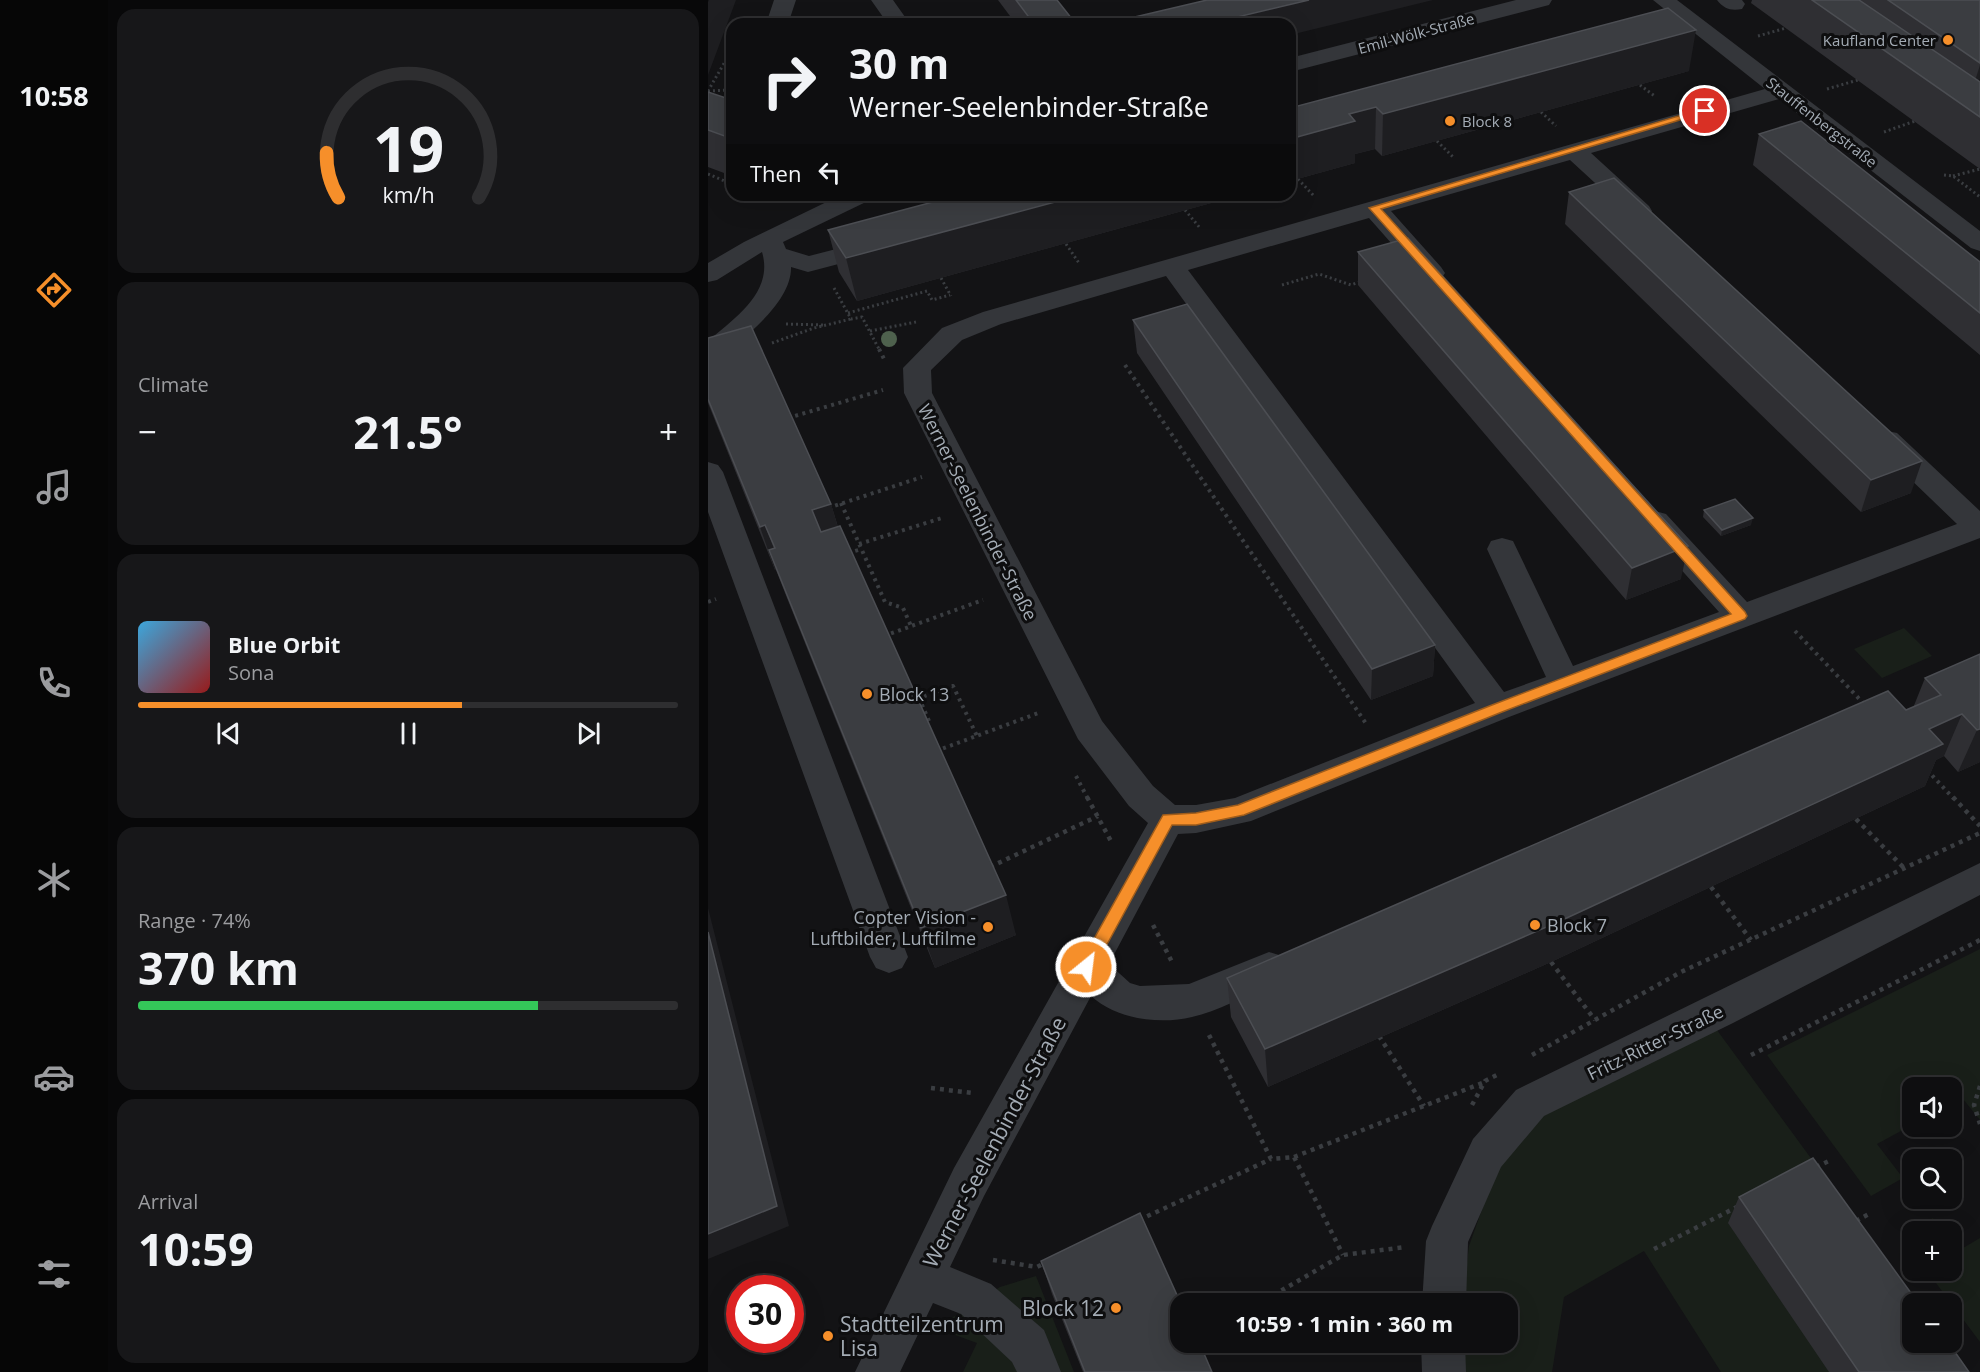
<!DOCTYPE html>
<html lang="en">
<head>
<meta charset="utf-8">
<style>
	:root { --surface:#0e0e10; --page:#171719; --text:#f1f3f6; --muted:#9b9c9f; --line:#2e2e30; --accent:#f68f2a }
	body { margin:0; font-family:"Open Sans",sans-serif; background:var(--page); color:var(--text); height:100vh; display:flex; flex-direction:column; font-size:22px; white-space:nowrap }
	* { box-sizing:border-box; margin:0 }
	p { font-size:20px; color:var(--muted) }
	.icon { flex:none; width:33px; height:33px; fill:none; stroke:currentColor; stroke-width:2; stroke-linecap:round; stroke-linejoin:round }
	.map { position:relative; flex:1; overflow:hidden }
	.details { display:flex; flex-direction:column; gap:9px; padding:9px; background:#080809; width:600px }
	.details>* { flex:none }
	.guide { position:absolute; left:18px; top:18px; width:570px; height:183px; border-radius:18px; box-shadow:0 6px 24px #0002,0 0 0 2px var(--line); background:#0e0e10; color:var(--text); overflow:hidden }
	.fabs { position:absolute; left:1194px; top:1077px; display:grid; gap:12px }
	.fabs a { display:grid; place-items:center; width:60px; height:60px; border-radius:12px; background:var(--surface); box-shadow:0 6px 24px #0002,0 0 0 2px var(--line); font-size:30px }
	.speed { position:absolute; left:18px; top:1275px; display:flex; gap:12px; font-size:30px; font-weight:700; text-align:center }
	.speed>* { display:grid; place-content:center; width:78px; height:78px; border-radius:50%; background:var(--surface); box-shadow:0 6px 24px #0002,0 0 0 2px var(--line); line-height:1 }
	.speed .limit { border:9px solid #d22; background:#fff; color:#111 }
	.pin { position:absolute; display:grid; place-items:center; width:51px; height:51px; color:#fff; margin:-26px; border:3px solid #fff; border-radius:50%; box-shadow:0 2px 6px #0007 }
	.me { position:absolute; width:66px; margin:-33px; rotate:29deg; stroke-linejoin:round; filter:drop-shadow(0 0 4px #0008) }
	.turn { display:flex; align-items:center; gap:21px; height:126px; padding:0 24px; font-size:27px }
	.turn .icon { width:78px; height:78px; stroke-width:2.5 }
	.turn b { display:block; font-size:42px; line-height:51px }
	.then { display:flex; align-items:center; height:57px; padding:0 24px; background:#0003; gap:12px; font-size:22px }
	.big { font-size:45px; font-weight:700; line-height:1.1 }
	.details .card { flex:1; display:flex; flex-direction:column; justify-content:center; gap:9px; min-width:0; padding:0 21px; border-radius:18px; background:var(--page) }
	.details .dial { align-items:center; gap:0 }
	.dial svg { height:156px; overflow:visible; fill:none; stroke:var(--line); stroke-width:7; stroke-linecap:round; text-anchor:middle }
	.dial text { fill:var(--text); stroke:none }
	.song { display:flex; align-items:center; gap:18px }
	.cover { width:72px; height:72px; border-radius:9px; background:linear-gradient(135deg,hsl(200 70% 55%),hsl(0 70% 35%)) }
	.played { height:6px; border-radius:3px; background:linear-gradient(90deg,var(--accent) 60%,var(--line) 60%) }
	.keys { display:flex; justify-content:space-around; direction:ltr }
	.heat { display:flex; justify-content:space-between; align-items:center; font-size:33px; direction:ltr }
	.charge { height:9px; border-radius:4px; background:linear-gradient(90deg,#34c759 74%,var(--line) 0) }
	.trip { position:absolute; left:462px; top:1293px; width:348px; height:60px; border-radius:18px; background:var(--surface); box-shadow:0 6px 24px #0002,0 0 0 2px var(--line); font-weight:700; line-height:60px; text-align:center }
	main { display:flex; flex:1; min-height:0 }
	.tabs { display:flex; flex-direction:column; width:108px; justify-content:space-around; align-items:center; background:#060606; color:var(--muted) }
	.tabs .icon { width:42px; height:42px }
	.tabs .current { color:var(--accent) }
	.tabs b { font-size:27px; color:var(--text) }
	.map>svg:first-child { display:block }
	.green { fill:#191f19 }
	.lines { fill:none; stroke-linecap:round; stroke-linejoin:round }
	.path-far2 { stroke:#3a3d41; stroke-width:3; stroke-dasharray:2 3; stroke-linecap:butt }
	.path-far1 { stroke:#3a3d41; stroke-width:4; stroke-dasharray:3 4.5; stroke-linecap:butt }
	.path { stroke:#3a3d41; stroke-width:4.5; stroke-dasharray:4 5; stroke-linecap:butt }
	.minor { fill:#34363a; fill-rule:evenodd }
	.tree { fill:#4e614d }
	.wall { fill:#2f2f33 }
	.shaded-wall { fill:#1e1e21 }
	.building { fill:#3b3d41; stroke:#4c4e53; stroke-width:1.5 }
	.route { fill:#f68f2a; stroke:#a05d1b; stroke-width:1.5 }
	.poi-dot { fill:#f68f2a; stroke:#0e0e0f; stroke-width:2 }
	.labels { text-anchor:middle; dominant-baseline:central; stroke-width:6; stroke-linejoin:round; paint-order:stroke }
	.far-street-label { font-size:15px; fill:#a4acb5; stroke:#0e0e0f }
	.far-poi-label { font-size:15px; fill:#a4acb5; stroke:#0e0e0f; text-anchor:end }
	.street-label { font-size:18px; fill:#a4acb5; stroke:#0e0e0f }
	.poi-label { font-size:18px; fill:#a4acb5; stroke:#0e0e0f; text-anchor:start }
	.near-street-label { font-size:21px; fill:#a4acb5; stroke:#0e0e0f }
	.near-poi-label { font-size:21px; fill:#a4acb5; stroke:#0e0e0f; text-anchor:end }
</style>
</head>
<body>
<main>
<nav class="tabs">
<b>10:58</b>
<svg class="icon current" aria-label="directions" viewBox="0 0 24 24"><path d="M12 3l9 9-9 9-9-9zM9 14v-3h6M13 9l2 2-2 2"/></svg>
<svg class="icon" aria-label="music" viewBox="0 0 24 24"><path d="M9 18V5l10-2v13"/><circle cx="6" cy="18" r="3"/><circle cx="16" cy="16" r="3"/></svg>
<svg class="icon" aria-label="phone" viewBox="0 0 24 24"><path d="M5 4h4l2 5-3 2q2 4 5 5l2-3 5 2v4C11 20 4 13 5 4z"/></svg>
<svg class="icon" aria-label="climate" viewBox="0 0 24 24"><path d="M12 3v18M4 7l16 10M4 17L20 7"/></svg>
<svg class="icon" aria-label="car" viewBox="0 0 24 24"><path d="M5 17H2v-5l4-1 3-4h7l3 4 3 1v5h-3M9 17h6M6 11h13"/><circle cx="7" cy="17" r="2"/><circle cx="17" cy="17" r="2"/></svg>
<svg class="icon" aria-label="filters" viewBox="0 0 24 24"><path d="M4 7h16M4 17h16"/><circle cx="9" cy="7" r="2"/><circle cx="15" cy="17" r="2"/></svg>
</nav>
<section class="details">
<div class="card dial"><svg viewBox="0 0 100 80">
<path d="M14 69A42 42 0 1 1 86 69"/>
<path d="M14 69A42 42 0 0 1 8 46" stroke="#f68f2a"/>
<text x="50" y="56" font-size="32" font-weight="700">19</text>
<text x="50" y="72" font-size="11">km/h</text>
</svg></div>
<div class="card"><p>Climate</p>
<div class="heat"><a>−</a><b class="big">21.5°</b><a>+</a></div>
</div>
<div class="card">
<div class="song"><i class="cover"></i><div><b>Blue Orbit</b><p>Sona</p></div></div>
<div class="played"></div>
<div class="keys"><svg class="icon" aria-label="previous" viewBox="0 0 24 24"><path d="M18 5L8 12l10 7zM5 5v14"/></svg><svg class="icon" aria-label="pause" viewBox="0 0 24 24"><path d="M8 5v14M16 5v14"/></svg><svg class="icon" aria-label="next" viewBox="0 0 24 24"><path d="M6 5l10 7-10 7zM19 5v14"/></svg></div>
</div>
<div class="card"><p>Range · 74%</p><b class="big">370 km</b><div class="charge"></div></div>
<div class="card"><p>Arrival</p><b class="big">10:59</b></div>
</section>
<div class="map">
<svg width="1272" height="1372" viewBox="0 0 1272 1372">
	<rect width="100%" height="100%" fill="#131315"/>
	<path class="green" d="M1196 628 1224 656 1174 678 1146 649Z
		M1272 949V1120L1255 1099 1244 1105V1088H1204V1125L1169 1144 1195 1178 1163 1196 1059 1055Z
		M1006 1026 1209 1303 1204 1304V1342L1259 1372H1013L936 1251 856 1297 844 1372H756L753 1343 800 1342V1304L754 1303 761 1246 776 1204 795 1161 837 1108Z
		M1225 1218 1235 1231 1204 1232V1251L1193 1235Z
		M1272 1238V1342L1219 1271 1244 1270V1243L1250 1251Z
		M328 1276 366 1372H255L269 1343 228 1328 292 1287Z"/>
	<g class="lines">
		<path class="path-far2" d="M22 32 18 60 24 67
			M1050 36 1078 28
			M932 85 948 97
			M1119 89 1150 80
			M23 90 24 71
			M0 91 18 60
			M0 91 22 90
			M833 112 848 126
			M1176 132 1207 121
			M729 141 745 157
			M0 174 24 184
			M1236 175 1245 176 1272 197
			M1245 176 1272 169
			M590 179 606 196
			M477 210 492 228
			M358 244 371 263
			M233 278 243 296
			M574 285 611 274 643 285 654 281
			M126 288 143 319 154 317 172 351
			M140 313 219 291 224 300 242 295
			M78 324 116 325
			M162 331 208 322
			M64 343 106 328 143 319"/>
		<path class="path-far1" d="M171 349 176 359
			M417 365 659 725
			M80 418 175 390
			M133 503 177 602 195 608 203 626
			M120 508 214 477
			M151 544 234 518
			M140 553 154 549
			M0 602 8 599
			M1087 631 1158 706
			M176 636 275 600
			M221 721 211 698 245 686 269 736
			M228 751 333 712
			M1219 770 1246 799
			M368 776 380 799"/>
		<path class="path" d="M379 797 404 843
			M1245 797 1272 826
			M1148 819 1197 869
			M282 867 390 816
			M1003 887 1043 940
			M445 925 465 964
			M843 962 887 1020
			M501 1035 563 1159 586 1157 635 1255
			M671 1036 716 1106
			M824 1055 973 972 1272 833
			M1043 1055 1272 940
			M1272 1086 1266 1105 1272 1124
			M223 1088 264 1093
			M764 1105 777 1081 791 1074
			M586 1157 777 1082
			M1108 1167 1121 1161
			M431 1220 563 1159
			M1148 1221 1161 1214
			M946 1249 1029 1207
			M285 1260 329 1267 337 1263
			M550 1304 635 1255 698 1247"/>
		<path class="minor" d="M66 0H88L80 24H58Z
			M163 0H185L202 24H180Z
			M808 0H844L841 5 582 72V58Z
			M945 0H969L1272 231V251L1263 248 1071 99 883 153 941 206 944 211 941 216 932 218 923 216 862 160 683 211 733 267 737 273 733 279 724 281 715 279 661 218 480 270 796 692 838 677 779 549 783 541 794 538 805 541 865 666 1011 612 936 528 932 521 936 514 947 511 958 514 1039 602 1249 524 1169 447 1165 440 1169 433 1179 431 1189 433 1272 511V538L801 717 543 821 488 833 470 834 401 964 422 983 432 986 481 984 561 952 574 956 580 968 574 980C547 991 512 1011 484 1017 451 1025 408 1019 383 996L276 1196 242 1267 283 1284 336 1330 353 1372H309L304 1362 253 1314 225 1303 192 1372H147L246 1168 440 823 421 806 370 739 196 393 195 368 234 328 275 312 1057 89ZM458 276 767 703 527 798 488 805H467L445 786 394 721 224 393 223 370 254 340 293 324Z
			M1009 0H1034L1037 4 1034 9C1023 11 1016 9 1009 0Z
			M133 195H165L162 200 75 242 78 249 101 256 171 238 180 241 184 246 180 251 100 272 83 267C84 303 34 339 10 361L0 364V341C27 318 66 292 54 252L9 280 0 282V263L36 242Z
			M0 462 10 465 15 472 200 957 194 968 181 973 168 968 162 957 0 512Z
			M1272 863V895L1025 1023 836 1116 793 1167 760 1242 758 1304H714L718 1241 724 1226 765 1139 808 1090Z
			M713 1342H757L758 1372H714Z"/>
	</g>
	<circle class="tree" cx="181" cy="339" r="8"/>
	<path class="wall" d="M290 0H349L368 24H308Z
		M1044 0H1272V79L1269 80 1272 82V169L1043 3Z
		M981 71 674 156 667 149 647 154V163L582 181V108Z
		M0 92 24 100V176L0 167Z
		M1051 134 1272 262V355L1045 165Z
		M861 192 1203 493 1153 512 857 224Z
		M251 195H532L149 301 131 272 120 230Z
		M650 252 973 579 918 600 650 285Z
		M425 320 727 645 725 676 663 700 429 353Z
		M0 338 123 504 130 527 308 935 227 968 77 593 68 570H67L0 403Z
		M996 510 1043 525 1013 536 995 517Z
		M1272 654V762L1250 772 1236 756 1228 760 1217 786 843 962 560 1087 523 1017 519 978 1198 710 1205 708 1217 678Z
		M1031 1197 1261 1372H1121L1020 1223Z
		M333 1261 504 1372H375L344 1294Z"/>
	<path class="shaded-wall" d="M1 0H28L0 75V2Z
		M601 0H725L582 35V24H500Z
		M988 30 981 71 674 156 675 114Z
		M1272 65V79L1267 81Z
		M668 107 667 149 647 154V163L582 181V139L641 114Z
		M373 195H532L149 301 138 258Z
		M1214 461 1203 493 1153 512 1163 480Z
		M123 504 136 548 118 554 104 510Z
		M1045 518 1043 525 1013 536 1014 530Z
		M57 525 73 568 61 550 68 570H67L52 527Z
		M980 546 973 579 918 600 924 568Z
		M727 645 725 676 663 700 664 669Z
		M1254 714 1236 756 1228 760 1217 786 843 962 560 1087 557 1049 1221 729Z
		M1272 729V762L1250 772 1269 730Z
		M298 895 308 935 227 968 213 928Z
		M0 908 81 1226 0 1259Z"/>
	<path class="building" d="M308 0H349L368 24H326Z
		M499 0H601L500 24H397Z
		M1104 0H1151L1272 82V117Z
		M1180 0H1272V63Z
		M960 8 988 30 675 114 668 107 641 114 647 121 582 139V108Z
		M0 92 24 100V137L22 138 0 130Z
		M1093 121 1272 262V313L1051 134Z
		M906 178 1214 461 1163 480 861 192Z
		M251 195H373L138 258 120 230Z
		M700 238 980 546 924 568 650 252Z
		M479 304 727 645 664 669 425 320Z
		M43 326 123 504 104 510 113 532 132 526 298 895 213 928 61 550 67 548 57 525 52 527 0 399V338Z
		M1027 499 1045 518 1014 530 996 510Z
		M1272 654V729L1269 730 1254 714 1221 729 1235 744 850 922 557 1049 519 978 1180 691 1198 710 1233 695 1217 678Z
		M0 932 69 1206 0 1234Z
		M1105 1158 1211 1304H1204V1342H1240L1261 1372H1151L1031 1197Z
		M432 1213 473 1304 472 1342H491L504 1372H377L333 1261Z"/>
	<path class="route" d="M994 109 1002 111 673 209 1037 612 1039 616 1037 619 794 712 536 815 488 825H464L384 972 378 974 373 972 370 967 373 962 455 815 488 813 530 805 784 705 1023 614 661 208Z"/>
	<g class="poi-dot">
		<circle cx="1240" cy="40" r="6"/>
		<circle cx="742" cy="121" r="6"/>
		<circle cx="159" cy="694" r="6"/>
		<circle cx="827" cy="925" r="6"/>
		<circle cx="280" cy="927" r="6"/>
		<circle cx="408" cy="1308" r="6"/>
		<circle cx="120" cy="1336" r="6"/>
	</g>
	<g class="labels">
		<g class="far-street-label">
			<text transform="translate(708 33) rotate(-15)">Emil-Wölk-Straße</text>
			<text transform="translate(1114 122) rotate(38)">Stauffenbergstraße</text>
		</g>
		<g class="far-poi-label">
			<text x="1228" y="40">Kaufland Center</text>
			<text x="754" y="121" text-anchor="start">Block 8</text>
		</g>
		<g class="street-label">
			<text transform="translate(270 512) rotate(63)">Werner-Seelenbinder-Straße</text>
			<text transform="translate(947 1042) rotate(-26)">Fritz-Ritter-Straße</text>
		</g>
		<g class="poi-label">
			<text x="171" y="694">Block 13</text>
			<text x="268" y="917" text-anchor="end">Copter Vision -<tspan x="268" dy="21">Luftbilder, Luftfilme</tspan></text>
			<text x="839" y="925">Block 7</text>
		</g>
		<g class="near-street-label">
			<text transform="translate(286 1142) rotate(-62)">Werner-Seelenbinder-Straße</text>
		</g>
		<g class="near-poi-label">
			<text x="396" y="1308">Block 12</text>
			<text x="132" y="1324" text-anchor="start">Stadtteilzentrum<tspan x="132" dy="24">Lisa</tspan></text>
		</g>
	</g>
</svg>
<div class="fabs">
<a><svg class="icon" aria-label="sound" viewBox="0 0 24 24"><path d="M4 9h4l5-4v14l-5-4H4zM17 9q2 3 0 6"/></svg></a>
<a><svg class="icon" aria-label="search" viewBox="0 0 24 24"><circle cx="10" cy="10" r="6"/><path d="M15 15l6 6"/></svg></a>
<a>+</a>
<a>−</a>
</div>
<div class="speed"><div class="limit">30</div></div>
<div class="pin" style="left:997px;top:111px;background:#d93025"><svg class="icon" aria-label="arrive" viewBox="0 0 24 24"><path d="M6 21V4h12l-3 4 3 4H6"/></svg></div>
<svg class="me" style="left:378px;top:967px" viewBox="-20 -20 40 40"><circle r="17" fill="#f68f2a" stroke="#fff" stroke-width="3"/><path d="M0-11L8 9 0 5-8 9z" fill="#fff"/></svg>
<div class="trip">10:59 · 1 min · 360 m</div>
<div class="guide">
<div class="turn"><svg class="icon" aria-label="right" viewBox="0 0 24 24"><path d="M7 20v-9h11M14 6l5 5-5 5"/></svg><div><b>30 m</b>Werner-Seelenbinder-Straße</div></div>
<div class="then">Then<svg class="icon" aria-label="left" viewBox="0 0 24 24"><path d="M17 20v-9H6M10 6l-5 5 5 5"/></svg></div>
</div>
</div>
</main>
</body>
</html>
